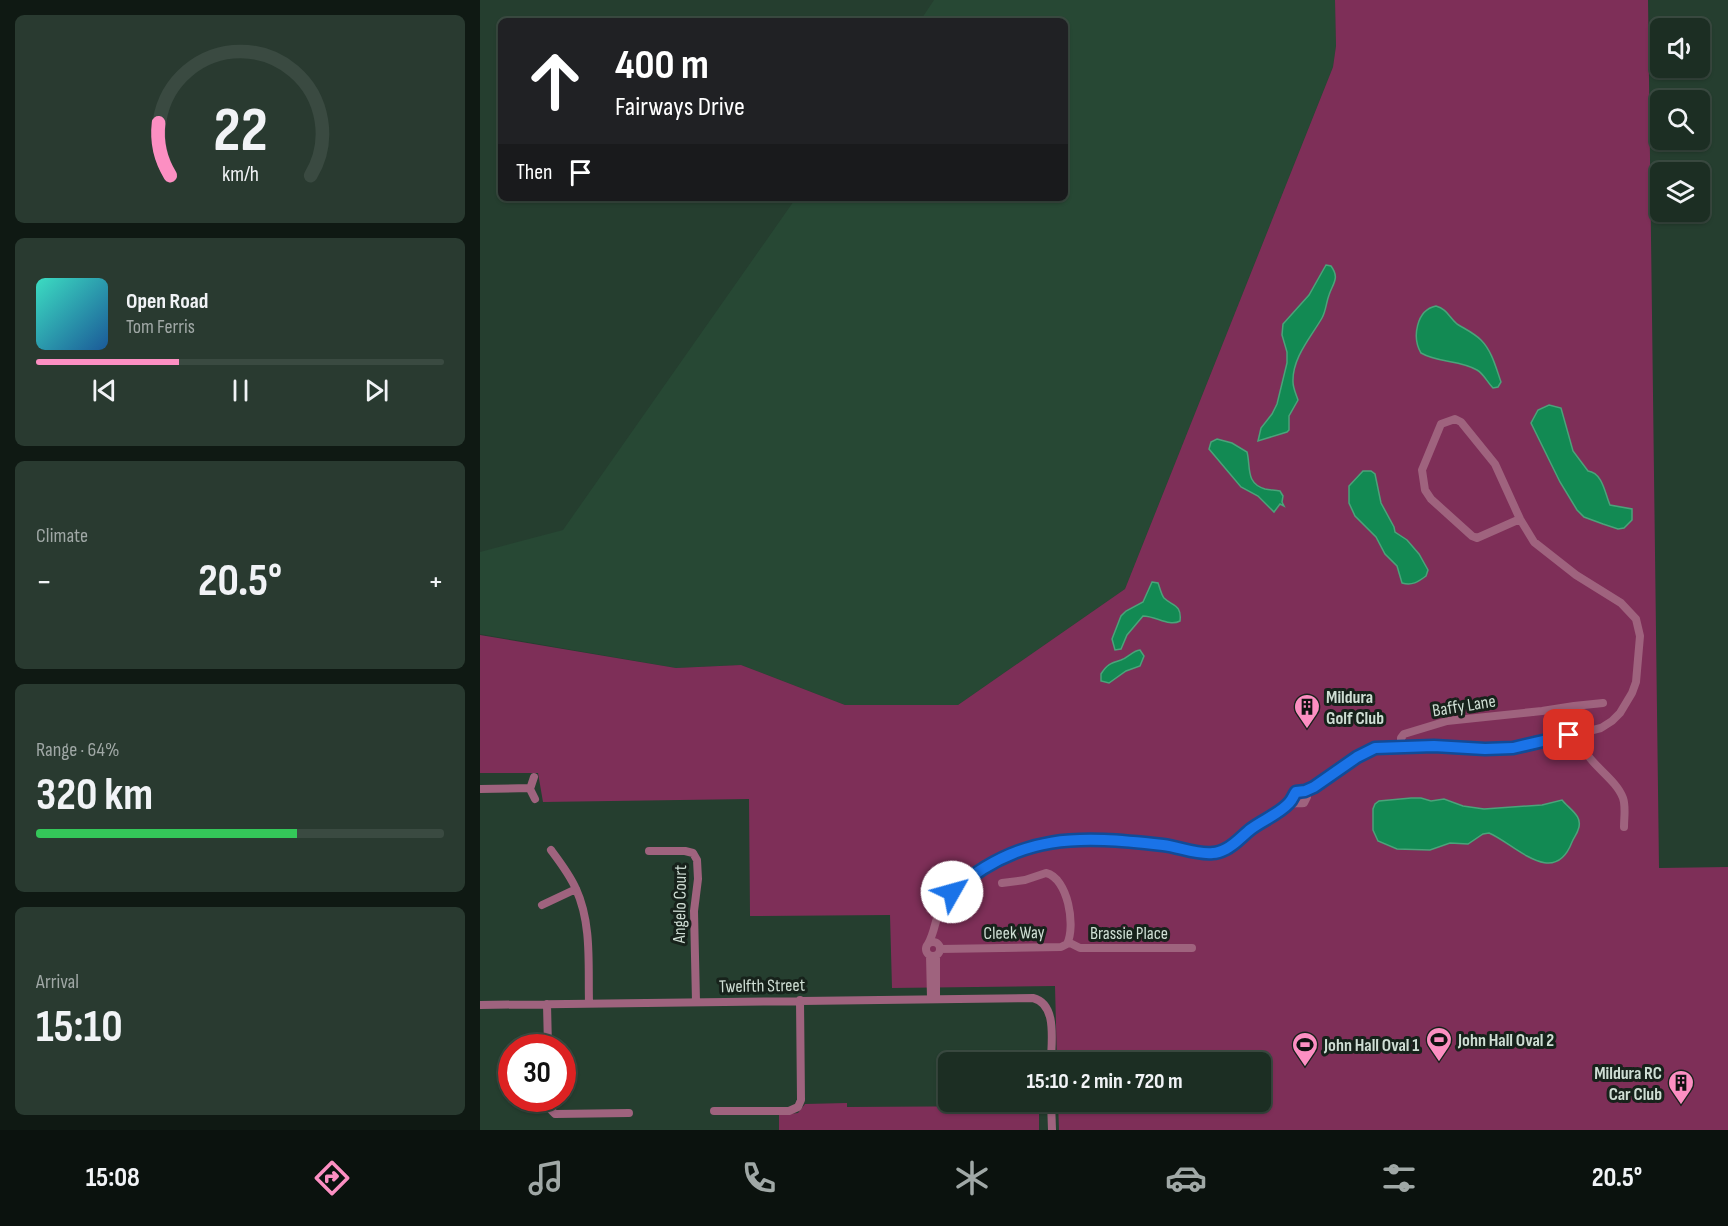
<!DOCTYPE html>
<html lang="en">
<head>
<meta charset="utf-8">
<style>
	:root { --surface:#1c2e23; --page:#293a30; --text:#f1f3f6; --muted:#a0a8a6; --line:#3a4a41; --accent:#fc8fc2 }
	body { margin:0; font-family:"Sofia Sans Condensed",sans-serif; background:var(--page); color:var(--text); height:100vh; display:flex; flex-direction:column; font-size:22px; white-space:nowrap }
	* { box-sizing:border-box; margin:0 }
	p { font-size:20px; color:var(--muted) }
	.icon { flex:none; width:33px; height:33px; fill:none; stroke:currentColor; stroke-width:2; stroke-linecap:round; stroke-linejoin:round }
	.map { position:relative; flex:1; overflow:hidden }
	.details { display:flex; flex-direction:column; gap:15px; padding:15px; background:#0f1913; width:480px }
	.details>* { flex:none }
	.guide { position:absolute; left:18px; top:18px; width:570px; height:183px; border-radius:9px; box-shadow:0 2px 4px #0004,0 0 0 2px var(--line); background:#202124; color:#fff; overflow:hidden }
	.tools { position:absolute; left:1170px; top:18px; display:grid; gap:12px }
	.tools a { display:grid; place-items:center; width:60px; height:60px; border-radius:9px; background:var(--surface); box-shadow:0 2px 4px #0004,0 0 0 2px var(--line); font-size:30px }
	.speed { position:absolute; left:18px; top:1034px; display:flex; gap:12px; font-size:30px; font-weight:700; text-align:center }
	.speed>* { display:grid; place-content:center; width:78px; height:78px; border-radius:50%; background:var(--surface); box-shadow:0 2px 4px #0004,0 0 0 2px var(--line); line-height:1 }
	.speed .limit { border:9px solid #d22; background:#fff; color:#111 }
	.pin { position:absolute; display:grid; place-items:center; width:51px; height:51px; color:#fff; margin:-26px; border-radius:12px; box-shadow:0 3px 9px #0006 }
	.me { position:absolute; width:66px; margin:-33px; rotate:52deg; stroke-linejoin:round; filter:drop-shadow(0 0 4px #0008) }
	.turn { display:flex; align-items:center; gap:21px; height:126px; padding:0 18px; font-size:27px }
	.turn .icon { width:78px; height:78px; stroke-width:2.5 }
	.turn b { display:block; font-size:42px; line-height:51px }
	.then { display:flex; align-items:center; height:57px; padding:0 18px; background:#0003; gap:12px; font-size:22px }
	.big { font-size:45px; font-weight:700; line-height:1.1 }
	.details .widget { flex:1; display:flex; flex-direction:column; justify-content:center; gap:9px; min-width:0; padding:0 21px; border-radius:9px; background:var(--page) }
	.details .dial { align-items:center; gap:0 }
	.dial svg { height:156px; overflow:visible; fill:none; stroke:var(--line); stroke-width:7; stroke-linecap:round; text-anchor:middle }
	.dial text { fill:var(--text); stroke:none }
	.song { display:flex; align-items:center; gap:18px }
	.cover { width:72px; height:72px; border-radius:9px; background:linear-gradient(135deg,hsl(170 70% 55%),hsl(210 70% 35%)) }
	.played { height:6px; border-radius:3px; background:linear-gradient(90deg,var(--accent) 35%,var(--line) 35%) }
	.keys { display:flex; justify-content:space-around; direction:ltr }
	.heat { display:flex; justify-content:space-between; align-items:center; font-size:33px; direction:ltr }
	.charge { height:9px; border-radius:4px; background:linear-gradient(90deg,#34c759 64%,var(--line) 0) }
	.trip { position:absolute; left:458px; top:1052px; width:333px; height:60px; border-radius:9px; background:var(--surface); box-shadow:0 2px 4px #0004,0 0 0 2px var(--line); font-weight:700; line-height:60px; text-align:center }
	.dock { display:flex; height:96px; justify-content:space-around; align-items:center; background:#0b120e; color:var(--muted) }
	.dock .icon { width:42px; height:42px }
	.dock .current { color:var(--accent) }
	.dock b { font-size:27px; color:var(--text) }
	main { display:flex; flex:1; min-height:0 }
	.map>svg:first-child { display:block }
	.built { fill:#274834 }
	.green { fill:#7e2f58 }
	.water { fill:#128a53; stroke:#4ba37a; stroke-width:1.5 }
	.lines { fill:none; stroke-linecap:round; stroke-linejoin:round }
	.street { stroke:#9f637e; stroke-width:8 }
	.route-casing { stroke:#114b97; stroke-width:15 }
	.route { stroke:#1a73e8; stroke-width:10 }
	.labels { text-anchor:middle; dominant-baseline:central; stroke-width:6; stroke-linejoin:round; paint-order:stroke }
	.poi-label { font-size:18px; font-weight:bold; fill:#cfded4; stroke:#17221b; text-anchor:start }
	.street-label { font-size:18px; fill:#cfded4; stroke:#17221b }
</style>
</head>
<body>
<main>
<section class="details">
<div class="widget dial"><svg viewBox="0 0 100 80">
<path d="M14 69A42 42 0 1 1 86 69"/>
<path d="M14 69A42 42 0 0 1 8 42" stroke="#fc8fc2"/>
<text x="50" y="56" font-size="32" font-weight="700">22</text>
<text x="50" y="72" font-size="11">km/h</text>
</svg></div>
<div class="widget">
<div class="song"><i class="cover"></i><div><b>Open Road</b><p>Tom Ferris</p></div></div>
<div class="played"></div>
<div class="keys"><svg class="icon" aria-label="previous" viewBox="0 0 24 24"><path d="M18 5L8 12l10 7zM5 5v14"/></svg><svg class="icon" aria-label="pause" viewBox="0 0 24 24"><path d="M8 5v14M16 5v14"/></svg><svg class="icon" aria-label="next" viewBox="0 0 24 24"><path d="M6 5l10 7-10 7zM19 5v14"/></svg></div>
</div>
<div class="widget"><p>Climate</p>
<div class="heat"><a>−</a><b class="big">20.5°</b><a>+</a></div>
</div>
<div class="widget"><p>Range · 64%</p><b class="big">320 km</b><div class="charge"></div></div>
<div class="widget"><p>Arrival</p><b class="big">15:10</b></div>
</section>
<div class="map">
<svg width="1248" height="1130" viewBox="0 0 1248 1130">
	<rect width="100%" height="100%" fill="#253e2f"/>
	<path class="built" d="M454 0H855L856 46 853 67 645 589 478 705H365L261 665 196 668 0 634V552L83 530 316 198H585V21H440Z"/>
	<path class="green" d="M855 0H1168L1179 868 1248 867V1130H579L578 1101H780V1062H577L575 986 412 988 410 915 270 916 269 799 63 802 58 773H0V635L196 668 261 665 365 705H478L645 589 853 67 856 46Z
		M367 1103V1107L559 1106V1130H299V1115L318 1113 325 1104Z"/>
	<path class="water" d="M846 265 851 266C860 278 853 283 849 295 846 303 846 311 842 318 831 337 812 358 813 382 813 388 816 394 818 400L809 416V430L807 432 778 441 781 428 792 414 797 404 807 363V352L802 335 803 324 829 295Z
		M956 306C967 309 969 317 977 324 985 329 994 333 1001 340 1012 351 1016 368 1021 382L1018 387 1013 388C1007 382 1004 374 997 370 980 360 958 363 941 353 932 338 936 310 956 306Z
		M1069 405 1081 408 1093 451 1108 471C1123 473 1125 494 1130 505L1152 509V520L1144 528 1138 529 1123 524 1104 517 1097 510 1080 482 1051 423 1058 410Z
		M737 439 752 443 767 452C771 467 765 483 785 489 790 490 795 490 800 491L803 496 802 502 804 506 800 504 794 512 778 496 761 487 729 449 731 442Z
		M883 471H891L895 474 901 503 914 527 915 532 927 540 939 554 948 570 946 576C938 582 932 586 922 583L917 566 905 554 896 537 875 516 869 503V486Z
		M672 582 678 583C680 588 681 594 684 598 692 606 702 604 700 621 689 627 676 616 663 616L647 635 641 649 635 650 632 639 641 616 646 611 663 602Z
		M660 650 664 656 660 666 646 671 629 683 621 681V674C627 664 631 663 641 660 649 657 652 651 660 650Z
		M931 798H941L951 801 964 799 983 806 1004 809 1062 805 1082 800C1089 809 1104 816 1098 830 1097 834 1094 837 1092 842 1074 889 1035 844 1009 833L1003 834 988 844 970 843 950 850 917 849 898 841 893 830V809L895 804 899 801Z"/>
	<g class="lines">
		<path class="street" d="M1040 519 997 538 992 536 951 499 945 490 942 470 961 424 975 419 981 422 1015 464 1040 519 1054 542 1096 575 1141 603 1156 619 1160 636 1156 682 1152 693 1140 713 1132 721 1121 728 1105 732
			M1094 706 1123 703
			M1102 739C1102 761 1135 776 1143 798 1146 807 1144 817 1144 827
			M921 746V738L924 734 967 721 1062 711 1094 706 1095 728
			M54 777 50 789 55 799
			M0 789 50 788
			M825 791C848 781 866 759 890 750 901 745 914 747 926 746 961 746 996 752 1031 748 1052 746 1073 737 1094 738
			M71 850C80 862 90 875 96 889 112 924 108 965 109 1003
			M169 851H205L213 853 217 860 218 879 214 911 216 1002
			M62 905 96 889
			M446 949a7 7 0 1 1 14 0a7 7 0 1 1-14 0Z
			M588 942 600 948H712
			M448 944C456 930 455 915 464 902 472 890 484 883 495 875 547 836 607 837 669 844 687 846 719 856 736 853 748 851 756 841 766 833 778 823 793 812 807 805 814 802 818 804 824 803L827 797 825 791H818C813 793 812 798 816 802
			M460 949 581 947 587 944C596 926 588 878 566 873L545 880 522 883
			M450 956 451 998
			M456 956V998
			M67 1004 68 1047
			M0 1005 553 998C578 1004 571 1043 571 1062
			M68 1098 70 1109 75 1114 149 1113
			M571 1101 572 1130
			M234 1111H309L318 1107 321 1100 320 1000"/>
	</g>
	<g class="lines">
		<defs>
			<path id="route" d="M472 892C540 832 599 836 683 845 700 847 717 855 733 853 737 853 742 851 746 849 756 844 763 835 771 829 783 820 799 814 809 803 813 799 813 796 816 792L825 791 834 787 877 757 895 748 954 746 1005 749 1033 748 1089 735"/>
		</defs>
		<use href="#route" class="route-casing"/>
		<use href="#route" class="route"/>
	</g>
	<defs>
		<symbol id="building-pin" viewBox="-11 -11 22 30"><path d="M0 17L-7.5 6A9.5 9.5 0 1 1 7.5 6Z" fill="#fc8fc2" stroke="#17221b"/><path d="M-4-6H4V6H1V3H-1V6H-4ZM-2.5-4.3h1.7v1.8h-1.7ZM.8-4.3h1.7v1.8H.8ZM-2.5-1h1.7V.8h-1.7ZM.8-1h1.7V.8H.8Z" fill="#111"/></symbol>
		<symbol id="stadium-pin" viewBox="-11 -11 22 30"><path d="M0 17L-7.5 6A9.5 9.5 0 1 1 7.5 6Z" fill="#fc8fc2" stroke="#17221b"/><path d="M0-5a6.5 5 0 1 0 0 10a6.5 5 0 1 0 0-10ZM-3.5-1.8h7v3.6h-7Z" fill="#111"/></symbol>
	</defs>
	<g fill-rule="evenodd">
		<use href="#building-pin" x="812" y="692" width="30" height="40"/>
		<use href="#stadium-pin" x="944" y="1025" width="30" height="40"/>
		<use href="#stadium-pin" x="810" y="1030" width="30" height="40"/>
		<use href="#building-pin" x="1186" y="1068" width="30" height="40"/>
	</g>
	<g class="labels">
		<g class="poi-label">
			<text x="846" y="697">Mildura<tspan x="846" dy="21">Golf Club</tspan></text>
			<text x="978" y="1040">John Hall Oval 2</text>
			<text x="844" y="1045">John Hall Oval 1</text>
			<text x="1182" y="1073" text-anchor="end">Mildura RC<tspan x="1182" dy="21">Car Club</tspan></text>
		</g>
		<g class="street-label">
			<text transform="translate(984 706) rotate(-9)">Baffy Lane</text>
			<text transform="translate(200 904) rotate(-89)">Angelo Court</text>
			<text transform="translate(534 933) rotate(-1)">Cleek Way</text>
			<text x="649" y="933">Brassie Place</text>
			<text transform="translate(282 986) rotate(-1)">Twelfth Street</text>
		</g>
	</g>
</svg>
<div class="tools">
<a><svg class="icon" aria-label="sound" viewBox="0 0 24 24"><path d="M4 9h4l5-4v14l-5-4H4zM17 9q2 3 0 6"/></svg></a>
<a><svg class="icon" aria-label="search" viewBox="0 0 24 24"><circle cx="10" cy="10" r="6"/><path d="M15 15l6 6"/></svg></a>
<a><svg class="icon" aria-label="layers" viewBox="0 0 24 24"><path d="M12 4l9 5-9 5-9-5zM3 14l9 5 9-5"/></svg></a>
</div>
<div class="speed"><div class="limit">30</div></div>
<div class="pin" style="left:1089px;top:735px;background:#d93025"><svg class="icon" aria-label="arrive" viewBox="0 0 24 24"><path d="M6 21V4h12l-3 4 3 4H6"/></svg></div>
<svg class="me" style="left:472px;top:892px" viewBox="-20 -20 40 40"><circle r="19" fill="#fff"/><path d="M0-13L10 11 0 6-10 11z" fill="#1a73e8"/></svg>
<div class="trip">15:10 · 2 min · 720 m</div>
<div class="guide">
<div class="turn"><svg class="icon" aria-label="ahead" viewBox="0 0 24 24"><path d="M12 20V5M6 11l6-6 6 6"/></svg><div><b>400 m</b>Fairways Drive</div></div>
<div class="then">Then<svg class="icon" aria-label="arrive" viewBox="0 0 24 24"><path d="M6 21V4h12l-3 4 3 4H6"/></svg></div>
</div>
</div>
</main>
<nav class="dock">
<b>15:08</b>
<svg class="icon current" aria-label="directions" viewBox="0 0 24 24"><path d="M12 3l9 9-9 9-9-9zM9 14v-3h6M13 9l2 2-2 2"/></svg>
<svg class="icon" aria-label="music" viewBox="0 0 24 24"><path d="M9 18V5l10-2v13"/><circle cx="6" cy="18" r="3"/><circle cx="16" cy="16" r="3"/></svg>
<svg class="icon" aria-label="phone" viewBox="0 0 24 24"><path d="M5 4h4l2 5-3 2q2 4 5 5l2-3 5 2v4C11 20 4 13 5 4z"/></svg>
<svg class="icon" aria-label="climate" viewBox="0 0 24 24"><path d="M12 3v18M4 7l16 10M4 17L20 7"/></svg>
<svg class="icon" aria-label="car" viewBox="0 0 24 24"><path d="M5 17H2v-5l4-1 3-4h7l3 4 3 1v5h-3M9 17h6M6 11h13"/><circle cx="7" cy="17" r="2"/><circle cx="17" cy="17" r="2"/></svg>
<svg class="icon" aria-label="filters" viewBox="0 0 24 24"><path d="M4 7h16M4 17h16"/><circle cx="9" cy="7" r="2"/><circle cx="15" cy="17" r="2"/></svg>
<b>20.5°</b>
</nav>
</body>
</html>
